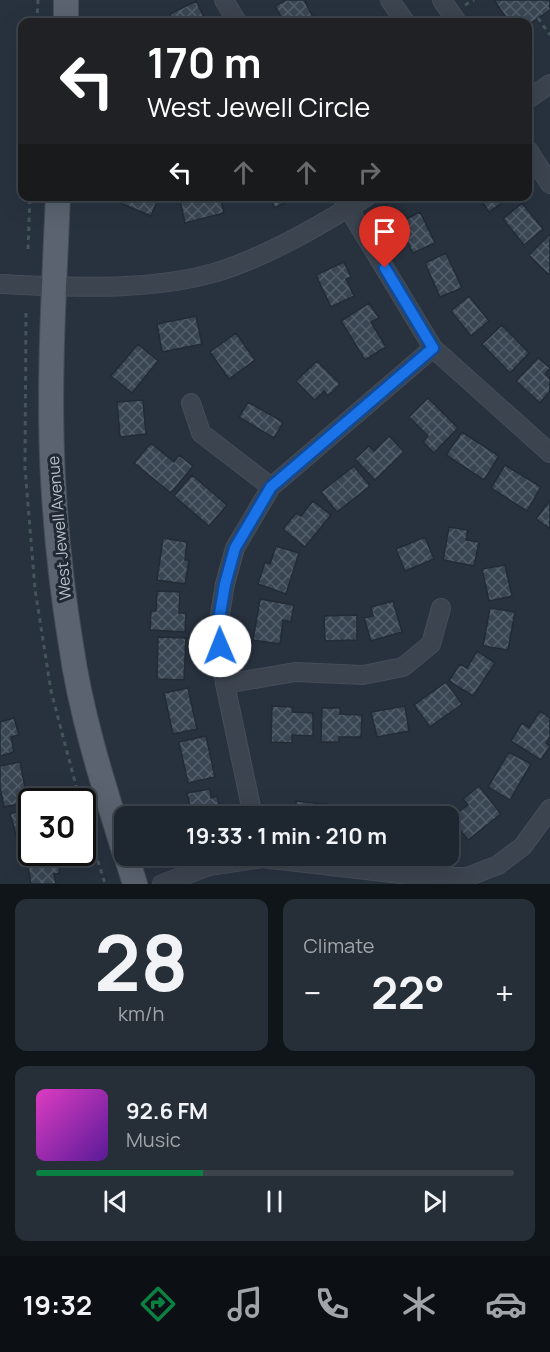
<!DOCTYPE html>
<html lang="en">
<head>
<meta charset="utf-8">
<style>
	:root { --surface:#1e262f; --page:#262e37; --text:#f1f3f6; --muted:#a1a5aa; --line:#3c434b; --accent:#0b8043 }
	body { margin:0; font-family:Manrope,sans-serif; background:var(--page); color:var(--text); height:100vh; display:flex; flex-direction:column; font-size:22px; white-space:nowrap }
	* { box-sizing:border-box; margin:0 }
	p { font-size:20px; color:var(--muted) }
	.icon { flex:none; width:33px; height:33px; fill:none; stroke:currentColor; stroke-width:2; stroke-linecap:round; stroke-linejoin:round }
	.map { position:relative; height:884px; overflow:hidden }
	.drawer { display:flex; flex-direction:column; gap:15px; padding:15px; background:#10151a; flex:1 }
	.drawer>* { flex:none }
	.top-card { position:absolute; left:18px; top:18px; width:514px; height:183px; border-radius:12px; box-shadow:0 6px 24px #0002,0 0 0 2px var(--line); background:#202124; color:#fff; overflow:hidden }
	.speed { position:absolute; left:18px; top:788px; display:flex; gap:12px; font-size:30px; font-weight:700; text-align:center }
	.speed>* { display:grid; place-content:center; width:78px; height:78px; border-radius:50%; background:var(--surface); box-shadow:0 6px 24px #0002,0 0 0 2px var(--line); line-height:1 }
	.speed .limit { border:3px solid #111; border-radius:9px; background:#fff; color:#111 }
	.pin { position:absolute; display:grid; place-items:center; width:51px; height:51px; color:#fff; margin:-62px -26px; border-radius:50% 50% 50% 0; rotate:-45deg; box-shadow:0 0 6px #0007 }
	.pin .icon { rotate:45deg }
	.me { position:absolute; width:66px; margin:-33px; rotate:359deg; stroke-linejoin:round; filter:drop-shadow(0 0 4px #0008) }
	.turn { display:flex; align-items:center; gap:21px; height:126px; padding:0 30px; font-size:27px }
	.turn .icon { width:78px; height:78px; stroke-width:2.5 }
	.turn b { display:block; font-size:42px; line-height:51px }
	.lanes { display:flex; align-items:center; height:57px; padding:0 30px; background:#0003; justify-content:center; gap:30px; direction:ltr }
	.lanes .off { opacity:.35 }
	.big { font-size:45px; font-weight:700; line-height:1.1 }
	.drawer .widget { flex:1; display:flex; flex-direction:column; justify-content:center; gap:9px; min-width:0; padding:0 21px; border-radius:12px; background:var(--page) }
	.drawer .dial { align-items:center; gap:0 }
	.dial b { font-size:78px; line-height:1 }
	.song { display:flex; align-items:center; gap:18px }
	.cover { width:72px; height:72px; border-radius:9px; background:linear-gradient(135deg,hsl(310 70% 55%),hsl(270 70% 35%)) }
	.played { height:6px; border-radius:3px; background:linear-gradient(90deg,var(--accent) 35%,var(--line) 35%) }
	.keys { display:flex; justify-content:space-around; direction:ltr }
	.heat { display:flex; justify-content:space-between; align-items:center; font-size:33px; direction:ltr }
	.drawer .tiles { flex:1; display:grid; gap:15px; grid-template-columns:1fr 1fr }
	.widget:last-child { grid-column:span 2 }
	.trip { position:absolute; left:114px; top:806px; width:345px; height:60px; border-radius:12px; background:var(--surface); box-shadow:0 6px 24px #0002,0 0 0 2px var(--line); font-weight:700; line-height:60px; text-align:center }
	.dock { display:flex; height:96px; justify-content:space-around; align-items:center; background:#0c0f13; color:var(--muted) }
	.dock .icon { width:42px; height:42px }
	.dock .selected { color:var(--accent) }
	.dock b { font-size:27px; color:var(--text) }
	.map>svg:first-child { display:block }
	.building { fill:url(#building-cross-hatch); stroke:#222b36; stroke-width:1.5 }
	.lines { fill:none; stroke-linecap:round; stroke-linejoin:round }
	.minor-casing { stroke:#454d58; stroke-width:20 }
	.major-casing { stroke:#454d58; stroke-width:26 }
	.path { stroke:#435658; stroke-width:3; stroke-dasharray:4.5 4.5; stroke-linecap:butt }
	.minor { stroke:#3c444f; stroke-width:18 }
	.major { stroke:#5a636f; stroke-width:24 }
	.route-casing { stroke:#114b97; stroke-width:15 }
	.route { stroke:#1a73e8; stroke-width:10 }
	.labels { text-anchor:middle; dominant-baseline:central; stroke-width:6; stroke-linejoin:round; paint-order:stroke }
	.street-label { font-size:16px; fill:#b8bfc9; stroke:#202934 }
</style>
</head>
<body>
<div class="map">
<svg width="550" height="884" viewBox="0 0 550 884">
	<defs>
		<pattern id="building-cross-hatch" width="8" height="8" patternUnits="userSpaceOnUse" patternTransform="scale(1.5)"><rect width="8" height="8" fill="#3a4654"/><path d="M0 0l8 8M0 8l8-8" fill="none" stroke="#545f6b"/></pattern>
	</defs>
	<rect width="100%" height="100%" fill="#28323f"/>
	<path class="building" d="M286 0H304L314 19 308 22H284L275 6Z
		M494 0H550V10L528 25V22H509Z
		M196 1 204 17 200 19 201 22H174L170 14Z
		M123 196H159L151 216 120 203Z
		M179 196H220L224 213 185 223Z
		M269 196H296L275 208Z
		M478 196H512L489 212Z
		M522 203 543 229 524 245 503 219Z
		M420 212 435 243 413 253 398 223Z
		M549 235H550V274L547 273 529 255Z
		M446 253 462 288 440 297 425 263Z
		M344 262 351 277 346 279 354 296 331 307 316 275Z
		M469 296 489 321 471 336 451 311Z
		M369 303 379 318 371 322 386 347 365 360 341 321Z
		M196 316 202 344 162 352 157 324Z
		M502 325 529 353 510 373 482 344Z
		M236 333 255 360 229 379 210 352Z
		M138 344 158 361 132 393 111 376Z
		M538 358 550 368 545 374 550 379V391L540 403 516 381Z
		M317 361 340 384 328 396 324 391 315 400 296 381Z
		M428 398 458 428 434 453 423 442 428 436 409 417Z
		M143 400 146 434 120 437 117 402Z
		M248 402 283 422 274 438 239 417Z
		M462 432 499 456 484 480 446 455Z
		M389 436 404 452 375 480 355 459 369 446 374 451Z
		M151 443 174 462 179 455 193 466 171 493 134 463Z
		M505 465 541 487 527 511 491 488Z
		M354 466 370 486 337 512 321 492Z
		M192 475 227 505 209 526 174 496Z
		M550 500V529L536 519Z
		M313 501 331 515 305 547 283 529 296 513 301 516Z
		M449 527 468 530 466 540 479 542 474 566 443 560Z
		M425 537 434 559 405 571 396 549Z
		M163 538 187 542 185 560H189L185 584 157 580Z
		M276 546 299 553 286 594 258 584 265 562 270 564Z
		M505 565 512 596 489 601 482 569Z
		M157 591 180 592 179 613H186L185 632 150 630 151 611H156Z
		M260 599 294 605 291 622 283 620 280 644 253 640Z
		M393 601 402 632 371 641 364 618 373 616 371 607Z
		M490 608 515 612 508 650 483 646Z
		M357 615V640L325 641 324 616Z
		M158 637 186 638 184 680 157 679Z
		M477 651 495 663 473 696 449 681 460 664 467 668Z
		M446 682 462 704 430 727 414 705Z
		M188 688 197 729 173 734 164 693Z
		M272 706 293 707 292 712 313 713V736L292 735V743L271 742Z
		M405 706 409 731 377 737 371 712Z
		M322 708H340V714L362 715 361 737H339V742H321Z
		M540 711 550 718V737L546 743 550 746 541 760 511 741 522 723 529 728Z
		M14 718 19 735 11 737 14 752 0 756V722Z
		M206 736 215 777 188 783 179 742Z
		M509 752 531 764 510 800 488 787Z
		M20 762 28 802 4 807 0 787V766Z
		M479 786 501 814 468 840 451 818 468 805 463 799Z
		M210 789 211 798 217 796 221 816H187L192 814 187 793Z
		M296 801 330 805 329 816H295Z
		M350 807 383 811 382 816H349Z
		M32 808V848L21 852 10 814Z
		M57 855 60 873 54 874 56 884H31L27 860Z"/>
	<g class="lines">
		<defs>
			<path id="minor" d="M224 0 237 22
				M390 0 405 22
				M442 0 457 22
				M528 99 550 84
				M528 150 550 184
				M341 196 433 348 550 453
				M0 284C72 287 148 292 217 272 271 255 320 225 368 196
				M191 403 201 433 271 487
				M225 684 295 672 363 675 403 667 431 644 441 608
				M253 816 225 684 218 626 225 584 235 548 271 487 433 348
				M162 884 209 866 262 858 426 877H467L498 865 523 846 550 809"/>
			<path id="major" d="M66 22V0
				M58 196C54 290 48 385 53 478 56 534 62 590 71 645 81 715 103 784 124 851
				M126 855 135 884"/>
		</defs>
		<use href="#minor" class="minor-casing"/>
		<use href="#major" class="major-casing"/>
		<path class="path" d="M465 5 474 0
			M538 18 550 35
			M37 22 38 0
			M28 249 30 196
			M26 313 25 468 35 589 51 691 80 801
			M82 809 105 884"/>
		<use href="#minor" class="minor"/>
		<use href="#major" class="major"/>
	</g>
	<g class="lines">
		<defs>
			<path id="route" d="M220 646 218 626 225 584 235 548 271 487 433 348 385 268"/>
		</defs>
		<use href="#route" class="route-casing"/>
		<use href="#route" class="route"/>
	</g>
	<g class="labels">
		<g class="street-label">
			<text transform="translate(59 528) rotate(-95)">West Jewell Avenue</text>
		</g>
	</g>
</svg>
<div class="speed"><div class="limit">30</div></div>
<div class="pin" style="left:385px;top:268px;background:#d93025"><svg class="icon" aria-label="arrive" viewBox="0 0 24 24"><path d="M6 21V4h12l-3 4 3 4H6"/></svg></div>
<svg class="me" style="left:220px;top:646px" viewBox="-20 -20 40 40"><circle r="19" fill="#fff"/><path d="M0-13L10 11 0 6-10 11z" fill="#1a73e8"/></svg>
<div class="trip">19:33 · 1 min · 210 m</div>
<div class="top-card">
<div class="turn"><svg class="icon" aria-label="left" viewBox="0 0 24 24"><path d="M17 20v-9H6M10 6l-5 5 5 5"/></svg><div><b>170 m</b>West Jewell Circle</div></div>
<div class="lanes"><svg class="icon" aria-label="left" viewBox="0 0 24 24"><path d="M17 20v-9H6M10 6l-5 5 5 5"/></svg><svg class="icon off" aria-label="ahead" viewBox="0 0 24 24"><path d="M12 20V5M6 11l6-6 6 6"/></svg><svg class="icon off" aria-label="ahead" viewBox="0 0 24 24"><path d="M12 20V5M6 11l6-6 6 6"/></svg><svg class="icon off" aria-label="right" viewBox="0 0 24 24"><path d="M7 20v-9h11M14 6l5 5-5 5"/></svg></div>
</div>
</div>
<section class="drawer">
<div class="tiles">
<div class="widget dial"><b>28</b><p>km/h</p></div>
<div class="widget"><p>Climate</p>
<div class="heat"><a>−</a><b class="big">22°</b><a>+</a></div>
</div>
<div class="widget">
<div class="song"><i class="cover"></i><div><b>92.6 FM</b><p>Music</p></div></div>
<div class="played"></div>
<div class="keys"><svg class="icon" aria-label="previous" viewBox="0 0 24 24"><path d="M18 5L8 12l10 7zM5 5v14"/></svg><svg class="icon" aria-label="pause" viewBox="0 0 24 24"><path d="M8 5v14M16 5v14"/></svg><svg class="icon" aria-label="next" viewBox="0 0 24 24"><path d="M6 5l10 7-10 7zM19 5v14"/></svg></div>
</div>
</div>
</section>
<nav class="dock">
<b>19:32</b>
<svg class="icon selected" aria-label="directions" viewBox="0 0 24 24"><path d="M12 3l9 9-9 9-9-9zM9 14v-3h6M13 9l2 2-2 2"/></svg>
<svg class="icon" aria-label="music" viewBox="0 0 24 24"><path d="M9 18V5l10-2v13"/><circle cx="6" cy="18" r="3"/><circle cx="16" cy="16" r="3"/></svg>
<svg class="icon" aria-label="phone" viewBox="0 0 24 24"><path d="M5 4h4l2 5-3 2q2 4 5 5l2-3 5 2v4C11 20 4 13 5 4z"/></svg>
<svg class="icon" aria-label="climate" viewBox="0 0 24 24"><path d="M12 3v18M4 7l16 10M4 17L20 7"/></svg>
<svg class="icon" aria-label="car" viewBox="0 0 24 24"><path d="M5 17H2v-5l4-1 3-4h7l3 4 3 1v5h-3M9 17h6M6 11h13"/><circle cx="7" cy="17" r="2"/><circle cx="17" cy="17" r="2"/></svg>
</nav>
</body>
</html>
